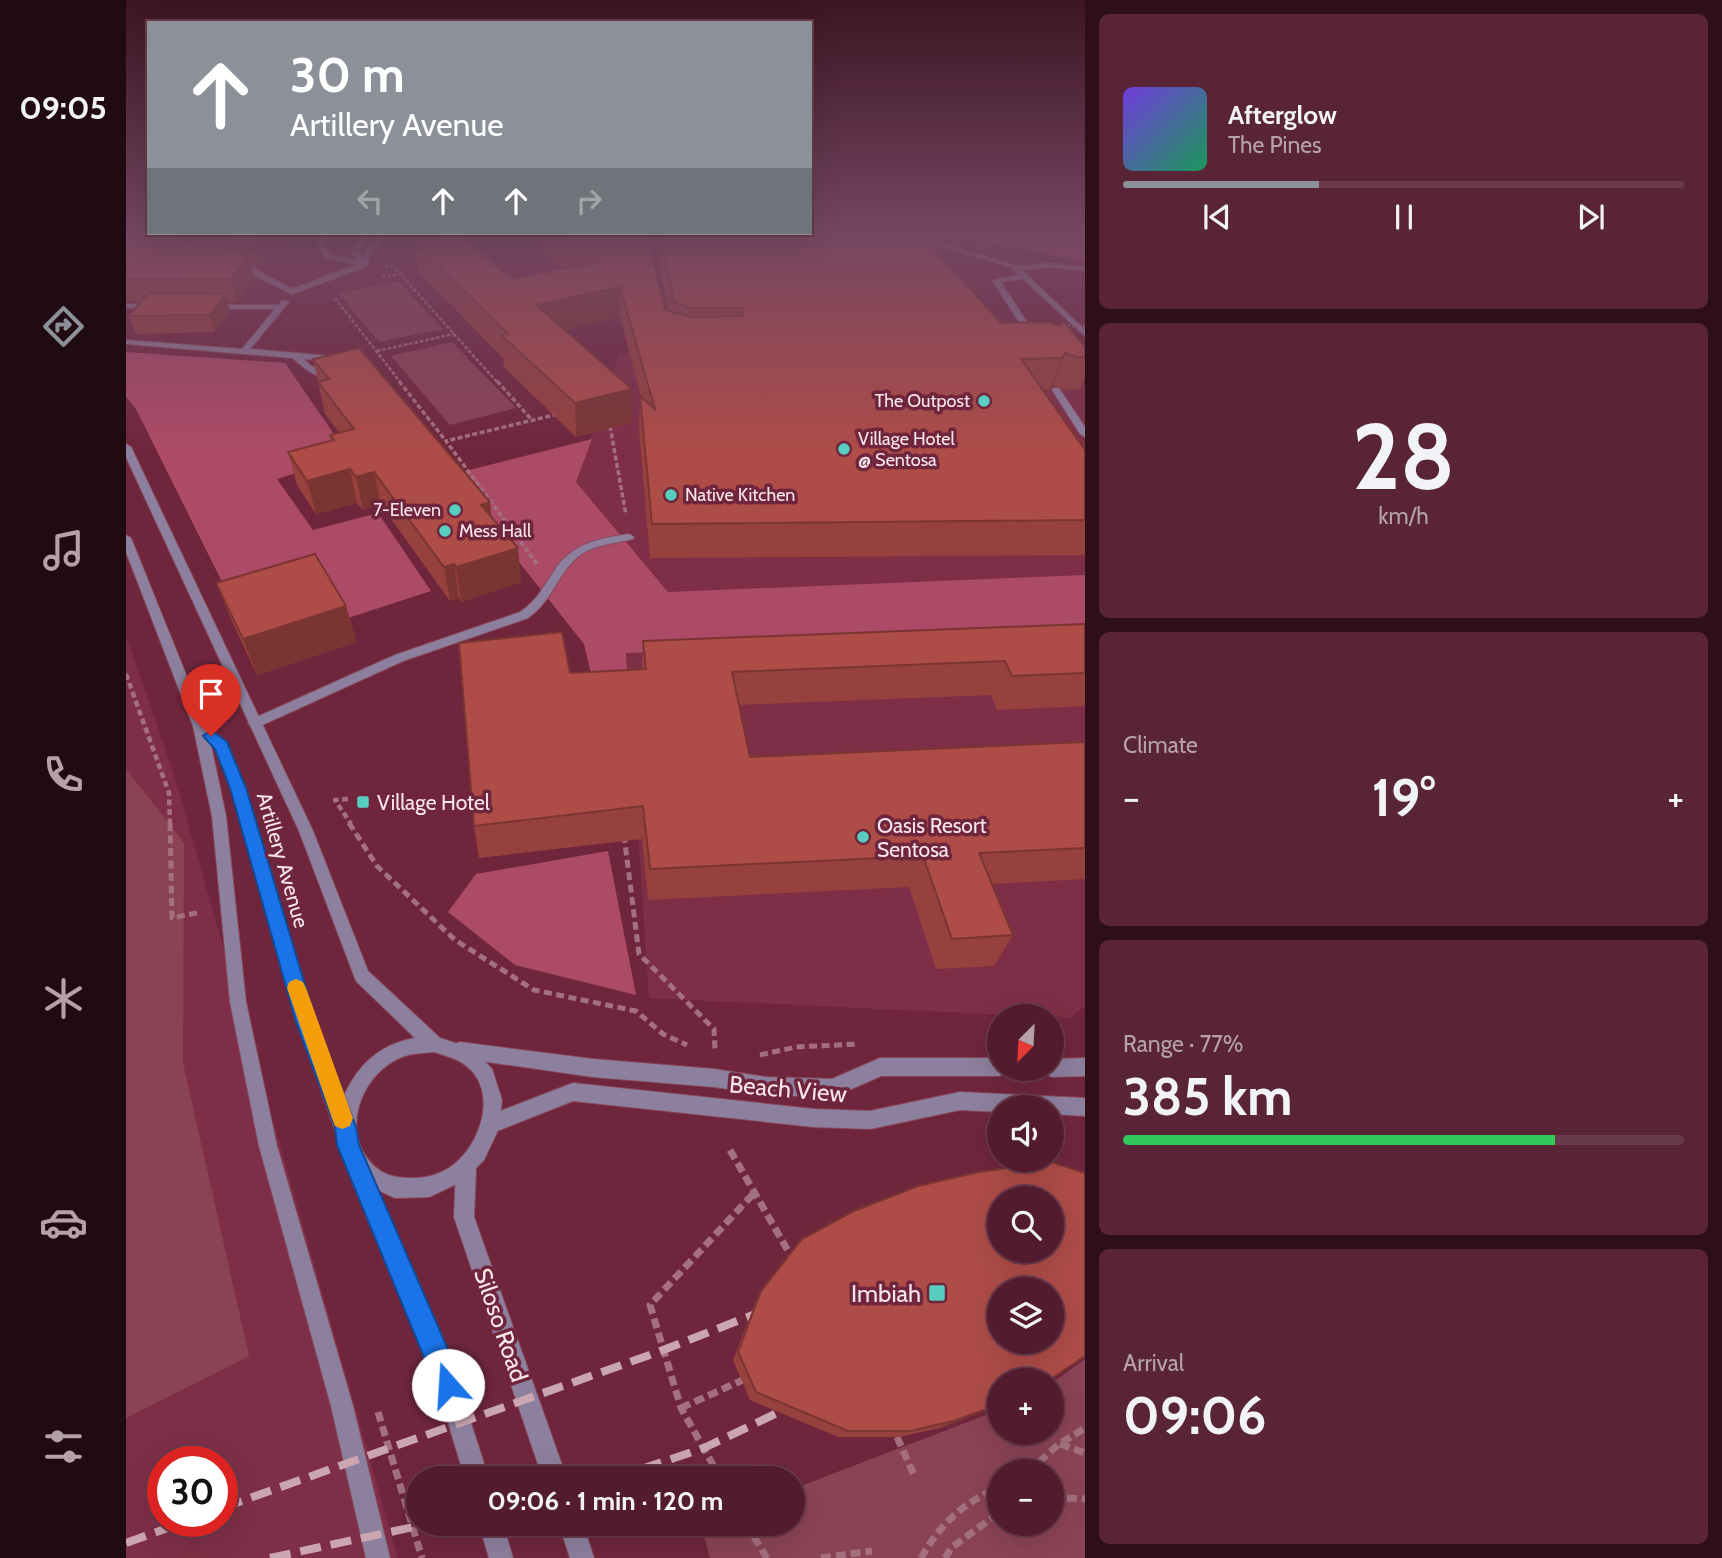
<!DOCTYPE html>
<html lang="en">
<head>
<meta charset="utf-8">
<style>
	:root { --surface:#531c2e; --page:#592536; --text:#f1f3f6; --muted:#b5a1aa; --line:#693a4a; --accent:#8c9099 }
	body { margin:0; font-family:Cabin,sans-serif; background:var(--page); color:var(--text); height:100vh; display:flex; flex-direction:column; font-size:26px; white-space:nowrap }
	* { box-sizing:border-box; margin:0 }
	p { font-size:23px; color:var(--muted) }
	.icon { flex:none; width:38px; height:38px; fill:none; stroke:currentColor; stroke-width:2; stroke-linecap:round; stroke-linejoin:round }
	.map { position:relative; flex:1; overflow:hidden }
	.sheet { display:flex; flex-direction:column; gap:14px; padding:14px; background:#2e0f19; width:637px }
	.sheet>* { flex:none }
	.hud { position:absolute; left:21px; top:21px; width:665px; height:214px; border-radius:0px; box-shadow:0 7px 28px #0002,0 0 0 2px var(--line); background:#8c9099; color:#fff; overflow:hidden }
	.needle { width:46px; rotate:204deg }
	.fabs { position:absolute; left:861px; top:1004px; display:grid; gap:14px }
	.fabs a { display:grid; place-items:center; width:77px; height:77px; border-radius:50%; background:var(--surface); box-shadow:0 7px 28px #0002,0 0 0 2px var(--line); font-size:35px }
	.speed { position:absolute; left:21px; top:1446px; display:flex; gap:14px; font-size:35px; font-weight:700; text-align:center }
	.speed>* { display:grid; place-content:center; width:91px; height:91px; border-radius:50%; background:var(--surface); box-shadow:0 7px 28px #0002,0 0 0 2px var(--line); line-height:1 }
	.speed .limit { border:10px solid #d22; background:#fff; color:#111 }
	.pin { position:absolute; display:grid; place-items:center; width:60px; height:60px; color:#fff; margin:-72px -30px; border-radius:50% 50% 50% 0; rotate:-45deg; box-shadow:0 0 7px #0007 }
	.pin .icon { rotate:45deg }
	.me { position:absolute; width:77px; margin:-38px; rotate:341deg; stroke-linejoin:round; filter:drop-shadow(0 0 5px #0008) }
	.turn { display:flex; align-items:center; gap:24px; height:147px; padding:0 28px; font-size:32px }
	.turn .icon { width:91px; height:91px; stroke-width:2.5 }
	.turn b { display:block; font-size:49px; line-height:60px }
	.lanes { display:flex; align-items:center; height:66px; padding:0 28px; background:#0003; justify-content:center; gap:35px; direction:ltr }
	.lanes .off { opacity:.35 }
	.big { font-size:52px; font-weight:700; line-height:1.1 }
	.sheet .card { flex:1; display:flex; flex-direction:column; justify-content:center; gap:10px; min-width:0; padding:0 24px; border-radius:10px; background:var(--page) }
	.sheet .dial { align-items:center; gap:0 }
	.dial b { font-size:91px; line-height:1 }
	.song { display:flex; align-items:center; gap:21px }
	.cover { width:84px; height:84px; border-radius:10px; background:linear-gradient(135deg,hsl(260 70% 55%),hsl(150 70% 35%)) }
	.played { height:7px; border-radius:4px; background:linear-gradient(90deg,var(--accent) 35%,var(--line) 35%) }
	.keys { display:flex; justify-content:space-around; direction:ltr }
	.heat { display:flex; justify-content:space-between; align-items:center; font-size:38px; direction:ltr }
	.charge { height:10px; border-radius:5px; background:linear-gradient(90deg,#34c759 77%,var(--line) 0) }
	.trip { position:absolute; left:280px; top:1466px; width:399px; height:70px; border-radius:35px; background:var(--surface); box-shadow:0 7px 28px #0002,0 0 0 2px var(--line); font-weight:700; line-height:70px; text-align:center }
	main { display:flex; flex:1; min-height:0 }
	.menu { display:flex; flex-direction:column; width:126px; justify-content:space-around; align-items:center; background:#210b12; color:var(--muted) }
	.menu .icon { width:49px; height:49px }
	.menu .active { color:var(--accent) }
	.menu b { font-size:32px; color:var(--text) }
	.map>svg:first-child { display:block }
	.built { fill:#7e2f47; fill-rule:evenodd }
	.green { fill:#8a4356; fill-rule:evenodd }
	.forest { fill:#ac4b67 }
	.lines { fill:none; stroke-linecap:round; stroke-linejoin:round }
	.service-casing { stroke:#88495c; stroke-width:2 }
	.minor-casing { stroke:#88495c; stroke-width:2 }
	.tertiary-casing { stroke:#88495c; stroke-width:2 }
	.path-far4 { stroke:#a47080; stroke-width:2.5; stroke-dasharray:3.5 2; stroke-linecap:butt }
	.path-far3 { stroke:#a47080; stroke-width:3.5; stroke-dasharray:5 2.5; stroke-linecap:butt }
	.path-far2 { stroke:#a47080; stroke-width:4.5; stroke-dasharray:6 3.5; stroke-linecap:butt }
	.path-far1 { stroke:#a47080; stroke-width:5; stroke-dasharray:8 4.5; stroke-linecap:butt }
	.path { stroke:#a47080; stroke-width:7; stroke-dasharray:10 5; stroke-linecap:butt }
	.service { fill:#8d809e; fill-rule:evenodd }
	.minor { fill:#8d809e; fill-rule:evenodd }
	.tertiary { fill:#8d809e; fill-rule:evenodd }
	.rail { stroke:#cba6b1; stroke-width:8; stroke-dasharray:21 10; stroke-linecap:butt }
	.path-bridge { stroke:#a47080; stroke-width:2.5; stroke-dasharray:3.5 2; stroke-linecap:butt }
	.wall { fill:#96413e; fill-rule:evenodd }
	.shaded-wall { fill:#7a3532 }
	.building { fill:#ae4c48; stroke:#7a3532; stroke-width:2; fill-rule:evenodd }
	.route { fill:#1a73e8; stroke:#114b97; stroke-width:2 }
	.slow { fill:#f59e0b }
	.poi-dot { fill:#58cec0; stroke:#6f263d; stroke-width:2.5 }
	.labels { text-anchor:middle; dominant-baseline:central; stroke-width:7; stroke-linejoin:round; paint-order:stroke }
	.far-poi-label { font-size:18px; fill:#f9e6ea; stroke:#6f263d; text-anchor:start }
	.poi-label { font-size:21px; fill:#f9e6ea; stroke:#6f263d; text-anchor:start }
	.street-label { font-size:21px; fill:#f9e6ea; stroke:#6f263d }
	.near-street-label { font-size:24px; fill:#f9e6ea; stroke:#6f263d }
	.near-poi-label { font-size:24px; fill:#f9e6ea; stroke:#6f263d; text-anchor:end }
</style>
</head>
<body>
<main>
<nav class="menu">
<b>09:05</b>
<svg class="icon active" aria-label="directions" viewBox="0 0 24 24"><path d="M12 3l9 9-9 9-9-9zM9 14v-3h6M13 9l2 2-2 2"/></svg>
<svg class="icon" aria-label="music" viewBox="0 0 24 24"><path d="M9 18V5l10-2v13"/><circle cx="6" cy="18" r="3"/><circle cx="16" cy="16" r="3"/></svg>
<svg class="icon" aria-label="phone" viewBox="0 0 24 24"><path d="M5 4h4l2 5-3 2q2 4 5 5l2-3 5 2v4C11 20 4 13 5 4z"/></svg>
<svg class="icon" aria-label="climate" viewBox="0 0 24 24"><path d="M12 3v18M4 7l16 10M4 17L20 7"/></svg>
<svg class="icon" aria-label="car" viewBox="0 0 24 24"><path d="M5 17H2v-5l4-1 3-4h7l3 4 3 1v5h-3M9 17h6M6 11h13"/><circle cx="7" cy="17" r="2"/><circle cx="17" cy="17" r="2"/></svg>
<svg class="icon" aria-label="filters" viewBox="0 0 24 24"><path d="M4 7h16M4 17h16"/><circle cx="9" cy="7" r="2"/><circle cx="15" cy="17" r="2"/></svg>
</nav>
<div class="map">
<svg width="959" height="1558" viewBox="0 0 959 1558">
	<rect width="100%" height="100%" fill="#6f263d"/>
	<path class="built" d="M920 339 959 385V581L542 592 450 482 493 354Z
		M0 636 47 771 272 1558H0ZM37 1461H96V1521H37Z
		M959 642V1006L944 1018 523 998 500 653Z"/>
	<path class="green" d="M272 281 317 329 253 342 212 293Z
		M326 342 390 408 324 425 265 356Z
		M0 769 58 843 57 1063 123 1356 0 1418Z
		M959 1359V1558H584L575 1525 667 1524V1489L873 1410V1433H926V1383ZM873 1472H926V1524H873Z"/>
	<path class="forest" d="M810 232H959V262Z
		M0 352 159 363 223 456 151 479 187 530 252 513 305 591 222 618 109 608 10 409 0 397Z
		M466 439 450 482 542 592 959 575V642L500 653 502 686H468L458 644 324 475Z
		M482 851 510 995 389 965 322 912 350 874Z"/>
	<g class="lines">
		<defs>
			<path id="service" d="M198 233H204L198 245 204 254 231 261 225 251 236 233H242L233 251 236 258 241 249 260 233H267L246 251 240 267 166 294 104 264 108 262 120 264 166 289 229 265 198 257 192 245Z
				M899 274H902V278L875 282 910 336 906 338 902 336 866 280Z
				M156 300 163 302 124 349 216 357V361L213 362 178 359 185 366 211 376V380C194 380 179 370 167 358L0 344V340L116 349 149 309H87L83 307 84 305H153Z
				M0 304H28L32 306 28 308H0Z
				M927 388H933L959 427V437L954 434 926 390Z
				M503 534 508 537 507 539C491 543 474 544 459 552 433 567 429 599 402 618L277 661 134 726 129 728 122 723 124 720 269 655 394 612C411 601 417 587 428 571 445 544 473 538 503 534Z
				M74 721 81 726 100 816 120 1002 151 1146 227 1406 264 1558H240L205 1406 133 1146 104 1002 86 816 67 726Z
				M334 1042 467 1059 588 1069 639 1077 706 1079 754 1058H873V1069H881L879 1073 873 1076H755L707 1097 639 1095 588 1087 467 1077 334 1058 328 1056 325 1050 328 1044Z
				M959 1058V1076L926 1077 920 1074 918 1069H926V1059Z
				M447 1083 688 1109 744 1111 834 1092 959 1098V1116L926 1114V1108H873V1112L834 1110 744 1129 688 1127 447 1101 366 1133 359 1131 357 1124 359 1117Z"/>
			<path id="minor" d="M767 232H778L892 266 924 263 959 267V271L924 267 896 270 959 330V336L884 267Z
				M231 1153 238 1156 262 1220 325 1361 363 1479H339L304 1362 243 1223 221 1163 224 1156Z
				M340 1159 347 1162 350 1169 348 1217 441 1479H417L328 1217 330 1169 333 1162Z
				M353 1524H377L387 1558H363Z
				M433 1524H457L468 1558H444Z"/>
			<path id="tertiary" d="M0 444 5 447 187 831 242 971 314 1038 347 1049 366 1069 376 1100 373 1128 358 1160 337 1181 303 1197 269 1198 241 1185 220 1161 171 1022 105 787 89 749 67 726 0 552V535L5 538 80 724 100 742 119 787 189 1022 217 1098C231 1065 254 1044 289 1038L230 981 173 831 0 457ZM308 1052C316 1055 326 1057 333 1061 376 1084 356 1147 323 1168 311 1175 300 1178 287 1178 267 1178 254 1175 241 1158 216 1124 238 1072 276 1057 286 1053 298 1053 308 1052Z"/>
		</defs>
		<use href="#service" class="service-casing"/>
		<use href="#minor" class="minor-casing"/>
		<use href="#tertiary" class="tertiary-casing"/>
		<path class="path-far4" d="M890 232 922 242
			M259 266 268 267 372 383
			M256 277 274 274
			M209 298 275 383
			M251 351 328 334"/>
		<path class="path-far3" d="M273 381 320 441
			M371 381 406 420
			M484 426 500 515
			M411 564 320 441 432 414"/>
		<path class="path-far2" d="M0 674 43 793 44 824
			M222 799 209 800 225 824"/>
		<path class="path-far1" d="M44 823 46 918 75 912
			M223 823 251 866 329 940 408 990 510 1011 537 1034 561 1045
			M498 835 513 954 588 1029 589 1050
			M634 1055 670 1047 732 1044"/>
		<path class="path" d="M604 1150 665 1256
			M555 1408 619 1379
			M252 1412 296 1558
			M771 1437 788 1475
			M934 1444 959 1453
			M902 1472 933 1444 959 1428
			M595 1479 555 1408 524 1305 628 1193
			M926 1497 959 1499
			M620 1524 641 1558
			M695 1558 746 1551
			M795 1558C815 1523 836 1504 873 1487
			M819 1558 826 1547 873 1513"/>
		<use href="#service" class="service"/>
		<use href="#minor" class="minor"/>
		<use href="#tertiary" class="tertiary"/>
		<path class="rail" d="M486 1479 578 1448 670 1404
			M96 1508 532 1352 642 1309
			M0 1543 61 1521
			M144 1558 301 1524"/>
		<path class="path-bridge" d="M935 326H959"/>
	</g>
	<path class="wall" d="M0 232 23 233H175L148 250 134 270 125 265 128 278 111 302H101L104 311 89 332 10 334 3 316 15 301H0Z
		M413 233H684L875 323 959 347V378L954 389 937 390 927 385 924 390H917L959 450V555L524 558 513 429 514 396 515 397 494 317 439 330 506 422 450 437 378 367 377 358 292 271 288 242 386 279 439 269 414 251ZM524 247 530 250 542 311 539 310Z
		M187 359 365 516 395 582 335 602 333 598 324 601 255 505 237 510 231 503 190 514 171 485 162 452 205 441 204 435 213 432 199 414Z
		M90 583 220 606 230 642 131 675 105 619Z
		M959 624V706L871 710 865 695 613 705 624 757 959 742V879L865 884 887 935 868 966 810 969 783 887 522 900 516 839 353 858 348 826 516 669 517 641Z
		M635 1291 873 1381V1406L814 1428 773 1437H712L624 1400 607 1360 630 1301Z"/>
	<path class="shaded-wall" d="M140 233H175L148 250 134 270 128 249Z
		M122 256 128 278 111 302 104 280Z
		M494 287V317L412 336 410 305Z
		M99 294 104 311 89 332 84 315Z
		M939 353 927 385 924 390 936 358Z
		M506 389V422L450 437 449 403Z
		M224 469 231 503 190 514 181 481Z
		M248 472 255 505 237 510 230 477Z
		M364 502 367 536 355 505Z
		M392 548 395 582 335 602 330 567Z
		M328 564 333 598 324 601 318 567Z
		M220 606 230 642 131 675 117 639Z
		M873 1405V1406L814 1428 827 1421Z"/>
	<path class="building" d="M784 232 802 243 875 323 923 322 933 326 938 322 959 347V357H950L939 353 936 358 895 359 959 450V520L526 524 514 396 529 409 494 287 410 305 506 389 449 403 375 335 382 334 288 242 333 234 386 279 472 262 428 233H520L539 310 565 317 617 316V308H566L549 303 533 233Z
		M64 233H140L128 249 112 241Z
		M0 236 52 240 108 249 122 256 104 280 0 279Z
		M22 293 99 294 84 315 3 316Z
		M233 348 364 502 355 505 392 548 330 567 328 564 318 567 248 472 230 477 224 469 181 481 162 452 208 440 204 435 228 429 192 382 203 379 187 359Z
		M189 554 220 606 117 639 90 583Z
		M959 624V673L886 676 879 661 606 672 624 757 959 742V848L853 853 887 935 826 939 797 856 524 869 517 806 348 826 333 643 436 632 444 673 520 669 517 641Z
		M925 1162 959 1173V1356L922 1381H873V1405L827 1421 785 1431H722L630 1392 612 1352 635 1291 676 1239 728 1211 792 1186 853 1172ZM873 1199H926V1251H873ZM873 1290H926V1342H873Z"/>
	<linearGradient id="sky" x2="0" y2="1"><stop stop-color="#3d1522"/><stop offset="0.52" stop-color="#744762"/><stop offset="1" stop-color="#744762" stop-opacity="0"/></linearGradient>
	<rect width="959" height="450" fill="url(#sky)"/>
	<path class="route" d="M85 730 101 742 120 788 190 1022 230 1127 233 1145 327 1361 334 1385 330 1394 322 1397 313 1394 211 1145 209 1127 170 1022 104 788 89 749 77 736Z"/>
	<path class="slow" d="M170 979 177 982 180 988 227 1118 224 1126 216 1129 209 1126 206 1118 161 988 163 982Z"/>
	<g class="poi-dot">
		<circle cx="858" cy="401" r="7"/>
		<circle cx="718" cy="449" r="7"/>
		<circle cx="545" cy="495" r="7"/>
		<circle cx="329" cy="510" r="7"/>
		<circle cx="319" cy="531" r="7"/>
		<rect x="230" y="795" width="14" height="14" rx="3.5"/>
		<circle cx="737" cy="837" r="7"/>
		<rect x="802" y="1284" width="18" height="18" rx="3.5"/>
	</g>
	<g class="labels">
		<g class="far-poi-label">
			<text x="844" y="401" text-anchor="end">The Outpost</text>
			<text x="732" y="439">Village Hotel<tspan x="732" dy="21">@ Sentosa</tspan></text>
			<text x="559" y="495">Native Kitchen</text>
			<text x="315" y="510" text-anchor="end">7-Eleven</text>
			<text x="333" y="531">Mess Hall</text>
		</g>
		<g class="poi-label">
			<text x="251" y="802">Village Hotel</text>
			<text x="751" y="825">Oasis Resort<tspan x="751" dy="24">Sentosa</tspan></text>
		</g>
		<g class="street-label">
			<text transform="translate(157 860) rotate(74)">Artillery Avenue</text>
		</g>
		<g class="near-street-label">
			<text transform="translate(662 1089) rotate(5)">Beach View</text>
			<text transform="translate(375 1325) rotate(71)">Siloso Road</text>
		</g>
		<g class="near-poi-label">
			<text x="795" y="1293">Imbiah</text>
		</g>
	</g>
</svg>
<div class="fabs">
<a><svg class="needle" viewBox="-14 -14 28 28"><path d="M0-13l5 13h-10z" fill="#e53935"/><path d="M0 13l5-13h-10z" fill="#b5a1aa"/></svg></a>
<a><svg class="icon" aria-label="sound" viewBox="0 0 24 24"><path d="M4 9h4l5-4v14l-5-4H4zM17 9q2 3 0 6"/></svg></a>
<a><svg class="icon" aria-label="search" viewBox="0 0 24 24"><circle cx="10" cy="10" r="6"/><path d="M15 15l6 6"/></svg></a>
<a><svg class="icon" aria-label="layers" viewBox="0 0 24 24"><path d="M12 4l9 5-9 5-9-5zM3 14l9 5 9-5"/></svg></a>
<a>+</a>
<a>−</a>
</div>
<div class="speed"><div class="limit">30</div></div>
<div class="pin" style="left:85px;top:736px;background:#d93025"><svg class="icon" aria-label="arrive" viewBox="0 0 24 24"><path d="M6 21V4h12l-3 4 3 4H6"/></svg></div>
<svg class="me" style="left:322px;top:1385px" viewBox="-20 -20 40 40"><circle r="19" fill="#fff"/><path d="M0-13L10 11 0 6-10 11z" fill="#1a73e8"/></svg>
<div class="trip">09:06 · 1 min · 120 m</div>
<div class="hud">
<div class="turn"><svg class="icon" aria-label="ahead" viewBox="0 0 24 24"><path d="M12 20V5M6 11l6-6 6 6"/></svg><div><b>30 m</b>Artillery Avenue</div></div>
<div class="lanes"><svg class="icon off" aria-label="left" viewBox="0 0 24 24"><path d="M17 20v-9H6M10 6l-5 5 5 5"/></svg><svg class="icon" aria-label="ahead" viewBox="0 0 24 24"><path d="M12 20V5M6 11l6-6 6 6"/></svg><svg class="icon" aria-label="ahead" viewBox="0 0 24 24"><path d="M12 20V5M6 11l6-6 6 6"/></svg><svg class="icon off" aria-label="right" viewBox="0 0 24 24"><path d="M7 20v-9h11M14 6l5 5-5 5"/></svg></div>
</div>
</div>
<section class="sheet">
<div class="card">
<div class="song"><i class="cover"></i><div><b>Afterglow</b><p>The Pines</p></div></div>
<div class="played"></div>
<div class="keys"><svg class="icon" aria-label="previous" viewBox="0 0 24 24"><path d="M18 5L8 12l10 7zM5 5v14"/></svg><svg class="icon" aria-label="pause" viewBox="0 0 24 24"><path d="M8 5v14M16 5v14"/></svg><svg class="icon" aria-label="next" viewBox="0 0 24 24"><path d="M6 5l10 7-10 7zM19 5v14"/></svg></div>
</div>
<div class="card dial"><b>28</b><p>km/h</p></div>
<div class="card"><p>Climate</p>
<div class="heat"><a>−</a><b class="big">19°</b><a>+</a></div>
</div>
<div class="card"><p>Range · 77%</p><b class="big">385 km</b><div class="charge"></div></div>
<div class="card"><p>Arrival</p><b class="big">09:06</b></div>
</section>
</main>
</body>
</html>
